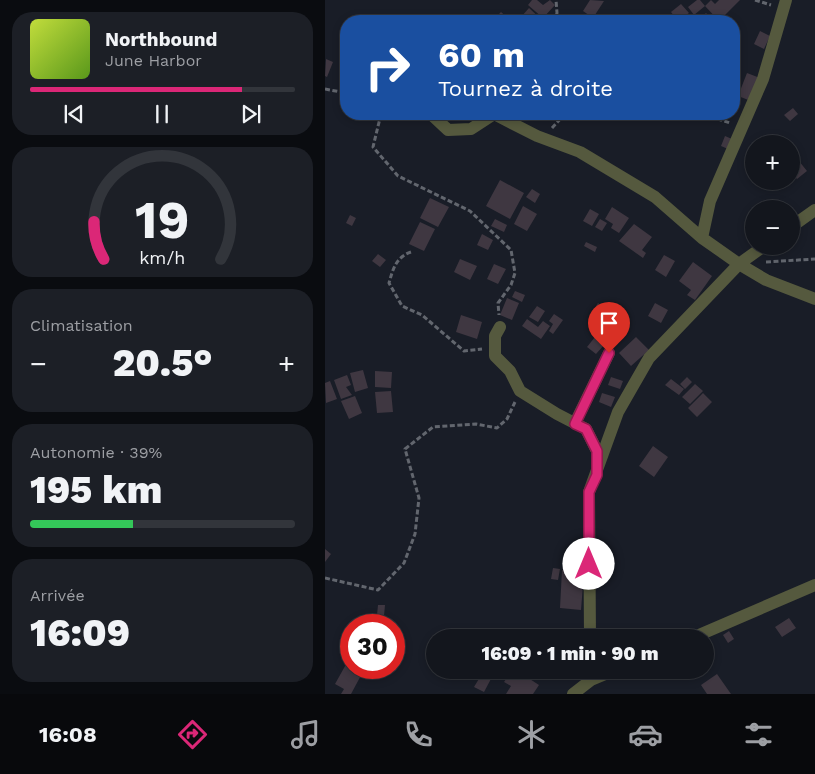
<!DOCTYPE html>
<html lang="fr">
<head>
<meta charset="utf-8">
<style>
	:root { --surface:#13161d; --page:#1c1f26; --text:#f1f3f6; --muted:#9d9fa4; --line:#32353b; --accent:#db2777 }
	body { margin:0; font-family:"Work Sans",sans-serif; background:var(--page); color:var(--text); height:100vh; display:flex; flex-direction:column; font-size:19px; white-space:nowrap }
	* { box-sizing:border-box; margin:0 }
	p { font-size:16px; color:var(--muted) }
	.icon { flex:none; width:28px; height:28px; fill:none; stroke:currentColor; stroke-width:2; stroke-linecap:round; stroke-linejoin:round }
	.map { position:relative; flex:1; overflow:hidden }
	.drawer { display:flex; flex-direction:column; gap:12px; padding:12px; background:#0a0c10; width:325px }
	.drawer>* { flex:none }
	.guide { position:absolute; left:15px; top:15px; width:400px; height:105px; border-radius:20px; box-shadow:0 2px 8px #0003,0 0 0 1px var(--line); background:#1a4fa0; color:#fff; overflow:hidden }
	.fabs { position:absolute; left:420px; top:135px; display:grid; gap:10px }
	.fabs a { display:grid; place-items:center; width:55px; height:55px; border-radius:50%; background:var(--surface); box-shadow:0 2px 8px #0003,0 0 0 1px var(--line); font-size:25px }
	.speed { position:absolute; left:15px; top:614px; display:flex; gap:10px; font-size:25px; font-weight:700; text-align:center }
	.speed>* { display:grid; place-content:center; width:65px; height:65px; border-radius:50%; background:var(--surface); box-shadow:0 2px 8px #0003,0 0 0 1px var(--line); line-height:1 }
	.speed .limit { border:8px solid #d22; background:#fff; color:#111 }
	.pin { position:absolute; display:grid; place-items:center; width:42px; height:42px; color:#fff; margin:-51px -21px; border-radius:50% 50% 50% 0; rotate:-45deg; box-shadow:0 0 5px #0007 }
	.pin .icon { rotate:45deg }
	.me { position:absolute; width:55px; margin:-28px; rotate:0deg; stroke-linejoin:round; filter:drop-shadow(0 0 4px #0008) }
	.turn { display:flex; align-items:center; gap:18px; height:105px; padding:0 15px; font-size:22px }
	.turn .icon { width:65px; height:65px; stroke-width:2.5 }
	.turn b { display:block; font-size:35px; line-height:42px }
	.big { font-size:38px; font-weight:800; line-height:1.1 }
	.drawer .tile { flex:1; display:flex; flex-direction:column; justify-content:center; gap:8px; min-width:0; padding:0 18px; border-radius:20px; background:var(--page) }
	.drawer .dial { align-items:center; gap:0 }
	.dial svg { height:130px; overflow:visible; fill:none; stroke:var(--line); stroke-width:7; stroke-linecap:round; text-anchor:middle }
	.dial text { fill:var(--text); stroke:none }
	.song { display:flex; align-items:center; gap:15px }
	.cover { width:60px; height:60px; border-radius:8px; background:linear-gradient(135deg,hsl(70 70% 55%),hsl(90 70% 35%)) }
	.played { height:5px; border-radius:2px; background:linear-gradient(90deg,var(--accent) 80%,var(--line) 80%) }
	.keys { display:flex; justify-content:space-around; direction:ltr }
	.heat { display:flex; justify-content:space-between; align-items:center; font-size:28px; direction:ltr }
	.charge { height:8px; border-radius:4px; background:linear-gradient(90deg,#34c759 39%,var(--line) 0) }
	.trip { position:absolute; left:101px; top:629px; width:288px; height:50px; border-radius:25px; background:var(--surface); box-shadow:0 2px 8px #0003,0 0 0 1px var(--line); font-weight:800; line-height:50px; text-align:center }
	.menu { display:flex; height:80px; justify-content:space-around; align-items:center; background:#08090c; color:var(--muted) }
	.menu .icon { width:35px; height:35px }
	.menu .active { color:var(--accent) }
	.menu b { font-size:22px; color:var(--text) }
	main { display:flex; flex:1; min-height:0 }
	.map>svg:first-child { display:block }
	.building { fill:#3f3741 }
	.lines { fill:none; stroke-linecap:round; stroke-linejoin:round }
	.path { stroke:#62666e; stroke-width:3; stroke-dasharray:5 2.5; stroke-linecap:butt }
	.minor { stroke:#55593e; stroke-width:12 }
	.route-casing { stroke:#8e194d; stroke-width:12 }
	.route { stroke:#db2777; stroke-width:9 }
</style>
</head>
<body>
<main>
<section class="drawer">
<div class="tile">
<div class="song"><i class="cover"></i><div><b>Northbound</b><p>June Harbor</p></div></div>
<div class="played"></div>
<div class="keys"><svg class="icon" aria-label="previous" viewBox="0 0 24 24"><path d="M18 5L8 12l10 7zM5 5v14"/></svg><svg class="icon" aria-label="pause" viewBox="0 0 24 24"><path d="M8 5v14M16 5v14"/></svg><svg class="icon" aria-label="next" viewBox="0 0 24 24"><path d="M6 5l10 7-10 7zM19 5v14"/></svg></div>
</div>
<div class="tile dial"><svg viewBox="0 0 100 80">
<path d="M14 69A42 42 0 1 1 86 69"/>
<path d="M14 69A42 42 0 0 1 8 46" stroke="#db2777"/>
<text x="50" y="56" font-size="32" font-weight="700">19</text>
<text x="50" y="72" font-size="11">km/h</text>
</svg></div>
<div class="tile"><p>Climatisation</p>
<div class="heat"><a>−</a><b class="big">20.5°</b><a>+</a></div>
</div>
<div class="tile"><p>Autonomie · 39%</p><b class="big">195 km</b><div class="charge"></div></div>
<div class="tile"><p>Arrivée</p><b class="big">16:09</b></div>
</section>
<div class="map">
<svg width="490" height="694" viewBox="0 0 490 694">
	<rect width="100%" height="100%" fill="#191d27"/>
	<path class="building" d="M207 0H212L218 5 225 0 230 5 218 18 203 5Z
		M265 0 279 1 268 18 258 11Z
		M372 0H375L380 6 386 0 390 4 394 0H415L394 21 380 6 369 15 363 7Z
		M356 4 364 13 353 21 346 12Z
		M204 8 218 21H200L196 17Z
		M176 12 184 19 189 14 199 21H172L169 19Z
		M381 13 388 21H373Z
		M435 31 445 36 439 49 429 44Z
		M1 59 8 62 2 77 0 76Z
		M422 73 435 78 426 101 413 96Z
		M468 108 473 114 465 121 459 115Z
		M400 136 407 139 403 149 396 146Z
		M470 156 482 171 472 179 466 172V159Z
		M175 180 199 193 185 219 161 206Z
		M207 189 215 194 210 203 201 197Z
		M105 198 124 207 113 227 95 218Z
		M198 206 212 214 202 231 189 224Z
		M287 207 304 218 294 233 286 228 288 224 280 219Z
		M265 209 274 214 267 226 258 221Z
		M25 215 31 218 27 226 21 223Z
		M170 219 182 225 179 232 166 226Z
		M275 219 282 223 277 231 270 227Z
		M95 222 110 229 99 251 84 244Z
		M309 224 327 237 317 250 321 253 318 258 294 241Z
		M157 234 168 240 163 250 152 245Z
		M261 242 272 247 270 252 259 246Z
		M53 254 61 260 55 267 47 261Z
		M339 255 350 261 341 277 330 270Z
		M135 259 152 266 145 280 129 272Z
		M368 262 387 276 370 300 362 295 366 290 354 281Z
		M169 264 181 269 173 284 162 279Z
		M190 291 200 295 197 302 187 297Z
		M182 298 194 303 187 320 175 315Z
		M273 303 282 309 274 322 265 316Z
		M330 303 343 310 336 323 323 316Z
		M212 306 220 311 213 322 204 317Z
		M290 311 301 322 293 331 281 320Z
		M229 314 238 320 228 334 224 331 228 324 224 321Z
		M136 315 157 322 152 339 131 332Z
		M202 319 213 327 218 321 225 326 216 339 197 326Z
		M270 337 279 345 271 354 262 347Z
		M311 337 324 350 306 366 294 353Z
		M38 370 43 388 30 392 25 373Z
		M50 371 67 372 66 388 50 387Z
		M22 375 26 385 21 387 27 395 16 399 9 380Z
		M286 377 298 381 295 389 283 385Z
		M362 377 367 382 360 389 355 384Z
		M346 379 359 389 354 395 340 385Z
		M5 381 12 399 1 403 0 383Z
		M370 384 378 391 365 404 357 397Z
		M66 391 68 412 52 413 50 392Z
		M277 393 290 397 286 407 274 402Z
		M378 393 387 402 372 417 363 408Z
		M30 396 37 413 24 419 16 401Z
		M328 446 343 457 329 477 314 466Z
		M0 549 6 554 0 562Z
		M228 568 235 569 233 580 226 579Z
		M237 570 259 572 256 610 235 608Z
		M53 605H60L59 616 52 615Z
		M464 618 471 628 457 637 450 627Z
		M404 631 409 639 403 643 398 635Z
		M24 659 26 660V668H40L26 694H16L19 689 10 684Z
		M187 670H191L214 685 208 694H181L186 686 179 682Z
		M158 672 167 677 159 692 149 687Z
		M392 674 406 694H382L376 685Z"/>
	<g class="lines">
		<path class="path" d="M430 0 446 5
			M228 21 232 13 231 0
			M0 89 21 93
			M56 114 48 147 73 176 145 211 186 250 190 273 186 285 173 303 174 315
			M378 114 405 123
			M227 128 240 114
			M86 252C71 257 68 269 64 283L77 306 97 315 139 351 157 349
			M441 262 490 259
			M0 578 53 590 79 563 90 534 94 498 80 449 108 427 151 424 172 428 182 419 190 402"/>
		<path class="minor" d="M107 115 123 130 146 129 169 114 212 136 255 152 330 197 377 238 414 264 441 280 490 299
			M466 227 490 210
			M377 238 385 201 438 79 461 0
			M175 327 170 336V356L185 371 195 391 232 414 261 429 272 451V465
			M250 423 284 353
			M265 638 264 492 293 412 324 358 414 264 439 246
			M367 638 490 585
			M248 694 266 680 290 670"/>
	</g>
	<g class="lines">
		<defs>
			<path id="route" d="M264 564V492L272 475V451L261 429 250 424 284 353"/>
		</defs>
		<use href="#route" class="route-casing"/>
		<use href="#route" class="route"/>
	</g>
</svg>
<div class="fabs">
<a>+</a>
<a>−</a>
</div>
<div class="speed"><div class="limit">30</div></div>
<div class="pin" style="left:284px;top:353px;background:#d93025"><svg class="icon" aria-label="arrive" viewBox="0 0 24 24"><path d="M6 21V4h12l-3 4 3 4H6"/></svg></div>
<svg class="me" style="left:264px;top:564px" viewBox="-20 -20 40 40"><circle r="19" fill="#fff"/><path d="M0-13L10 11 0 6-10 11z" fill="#db2777"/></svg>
<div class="trip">16:09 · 1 min · 90 m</div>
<div class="guide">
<div class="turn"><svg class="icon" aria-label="right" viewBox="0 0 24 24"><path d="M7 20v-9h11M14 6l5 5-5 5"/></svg><div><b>60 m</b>Tournez à droite</div></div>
</div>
</div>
</main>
<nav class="menu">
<b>16:08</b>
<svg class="icon active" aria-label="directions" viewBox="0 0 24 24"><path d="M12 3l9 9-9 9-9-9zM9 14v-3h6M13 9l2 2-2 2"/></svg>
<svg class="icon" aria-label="music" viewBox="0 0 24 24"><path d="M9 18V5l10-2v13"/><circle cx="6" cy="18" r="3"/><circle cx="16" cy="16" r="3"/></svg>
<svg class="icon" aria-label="phone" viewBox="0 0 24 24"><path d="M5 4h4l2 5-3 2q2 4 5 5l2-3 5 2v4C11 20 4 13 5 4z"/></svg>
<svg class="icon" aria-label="climate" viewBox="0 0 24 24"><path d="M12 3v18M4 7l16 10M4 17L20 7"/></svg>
<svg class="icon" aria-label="car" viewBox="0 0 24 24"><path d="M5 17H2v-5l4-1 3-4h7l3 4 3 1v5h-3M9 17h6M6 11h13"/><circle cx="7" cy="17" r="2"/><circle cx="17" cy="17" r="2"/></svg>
<svg class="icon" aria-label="filters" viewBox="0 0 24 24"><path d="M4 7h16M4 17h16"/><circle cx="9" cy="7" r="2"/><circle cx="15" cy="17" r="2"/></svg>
</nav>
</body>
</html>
